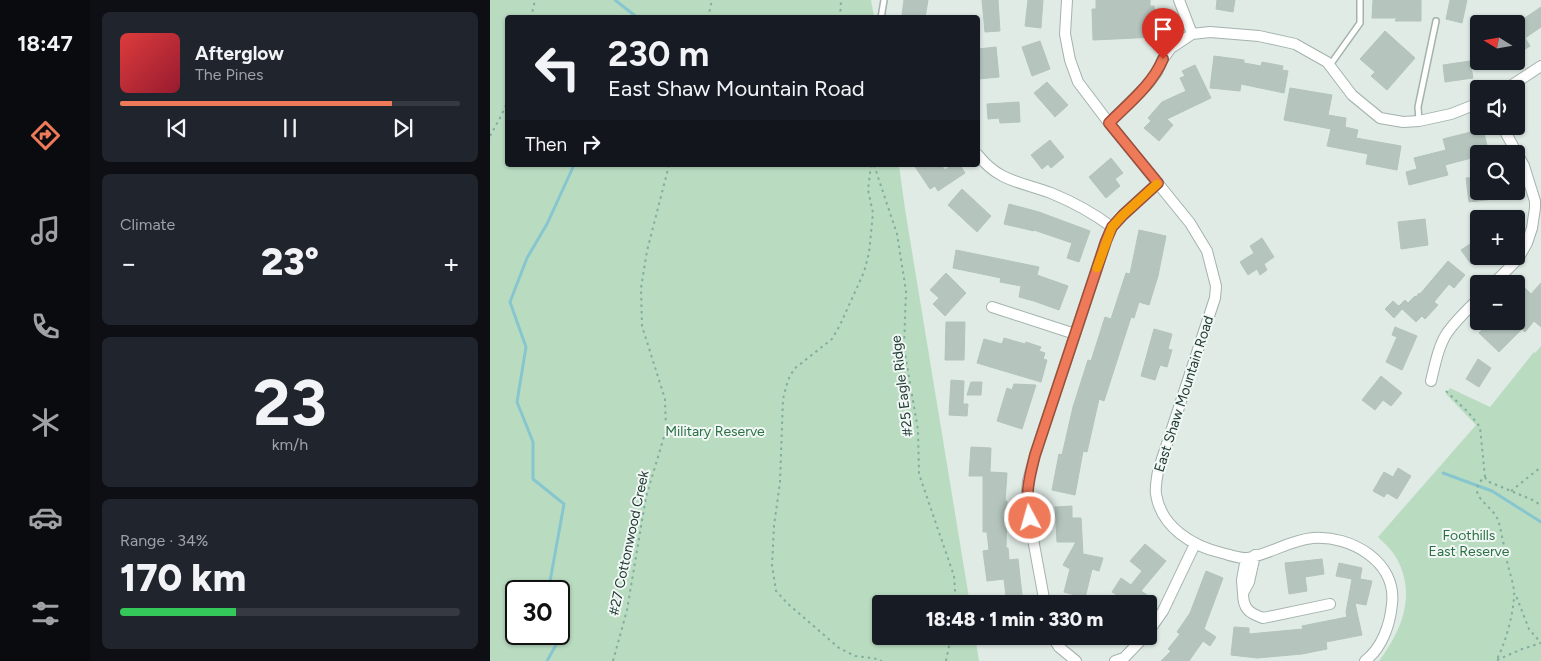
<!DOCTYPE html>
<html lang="en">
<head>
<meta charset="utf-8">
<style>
	:root { --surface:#171b24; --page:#20242c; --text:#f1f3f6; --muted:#9ea1a6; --line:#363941; --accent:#ef7a5a }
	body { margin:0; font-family:Figtree,sans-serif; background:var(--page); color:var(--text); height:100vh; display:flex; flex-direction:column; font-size:19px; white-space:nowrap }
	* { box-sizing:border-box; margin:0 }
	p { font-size:16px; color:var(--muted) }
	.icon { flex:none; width:28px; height:28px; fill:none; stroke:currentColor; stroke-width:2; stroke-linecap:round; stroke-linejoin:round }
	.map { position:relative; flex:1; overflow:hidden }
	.panel { display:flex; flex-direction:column; gap:12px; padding:12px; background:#0d0f14; width:400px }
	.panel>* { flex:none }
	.banner { position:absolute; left:15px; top:15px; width:475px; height:152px; border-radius:5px; box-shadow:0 1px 4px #0004; background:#171b24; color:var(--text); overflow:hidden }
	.needle { width:32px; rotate:281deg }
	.controls { position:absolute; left:980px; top:15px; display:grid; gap:10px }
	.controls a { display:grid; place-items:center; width:55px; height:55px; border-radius:5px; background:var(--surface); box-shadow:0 1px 4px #0004; font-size:25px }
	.speed { position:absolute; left:15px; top:580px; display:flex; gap:10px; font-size:25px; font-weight:700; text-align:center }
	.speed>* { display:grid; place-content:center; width:65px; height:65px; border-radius:50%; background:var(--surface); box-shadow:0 1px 4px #0004; line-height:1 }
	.speed .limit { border:2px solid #111; border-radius:8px; background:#fff; color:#111 }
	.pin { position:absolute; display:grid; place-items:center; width:42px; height:42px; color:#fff; margin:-51px -21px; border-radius:50% 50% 50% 0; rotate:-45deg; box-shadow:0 0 5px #0007 }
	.pin .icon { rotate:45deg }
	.me { position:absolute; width:55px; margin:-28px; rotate:354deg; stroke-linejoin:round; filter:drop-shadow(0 0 4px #0008) }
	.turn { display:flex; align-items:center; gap:18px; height:105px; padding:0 20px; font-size:22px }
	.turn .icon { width:65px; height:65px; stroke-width:2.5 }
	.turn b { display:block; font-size:35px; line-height:42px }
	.then { display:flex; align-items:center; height:48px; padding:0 20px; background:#0003; gap:10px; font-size:19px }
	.big { font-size:38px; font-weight:800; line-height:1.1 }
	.panel .card { flex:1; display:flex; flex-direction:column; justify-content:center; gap:8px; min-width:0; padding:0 18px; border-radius:8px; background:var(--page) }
	.panel .dial { align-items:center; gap:0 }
	.dial b { font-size:65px; line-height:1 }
	.song { display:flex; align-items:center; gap:15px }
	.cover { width:60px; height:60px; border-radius:8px; background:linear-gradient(135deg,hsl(0 70% 55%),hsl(350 70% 35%)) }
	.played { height:5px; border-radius:2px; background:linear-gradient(90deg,var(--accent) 80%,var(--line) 80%) }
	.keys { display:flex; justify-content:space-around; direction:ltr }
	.heat { display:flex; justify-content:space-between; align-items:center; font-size:28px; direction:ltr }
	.charge { height:8px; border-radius:4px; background:linear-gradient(90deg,#34c759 34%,var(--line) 0) }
	.trip { position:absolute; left:382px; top:595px; width:285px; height:50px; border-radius:5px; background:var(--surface); box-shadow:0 1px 4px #0004; font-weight:800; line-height:50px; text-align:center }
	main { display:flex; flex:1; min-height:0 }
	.tabs { display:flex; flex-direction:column; width:90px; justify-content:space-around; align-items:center; background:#090b0e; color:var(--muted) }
	.tabs .icon { width:35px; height:35px }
	.tabs .on { color:var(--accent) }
	.tabs b { font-size:22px; color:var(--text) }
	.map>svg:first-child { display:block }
	.green { fill:#b9dcc1; fill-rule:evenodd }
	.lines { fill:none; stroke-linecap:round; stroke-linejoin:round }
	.stream { stroke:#88c6cf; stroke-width:3 }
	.building { fill:#b5c5be; stroke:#b3c4bc }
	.service-casing { stroke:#a3b2ad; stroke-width:8 }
	.minor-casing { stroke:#a3b2ad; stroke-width:12 }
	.path { stroke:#81ae9e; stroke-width:2; stroke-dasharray:2.5 4; stroke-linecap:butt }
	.service { stroke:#fff; stroke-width:5 }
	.minor { stroke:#fff; stroke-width:10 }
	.route-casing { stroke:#9b4f3a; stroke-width:12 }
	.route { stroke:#ef7a5a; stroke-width:9 }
	.slow { stroke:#f59e0b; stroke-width:9 }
	.labels { text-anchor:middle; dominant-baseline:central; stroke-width:4; stroke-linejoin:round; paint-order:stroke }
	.street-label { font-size:14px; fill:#213a33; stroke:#f0f7f4 }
	.park-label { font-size:14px; fill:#2c7045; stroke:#f0f7f4 }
</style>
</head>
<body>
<main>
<nav class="tabs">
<b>18:47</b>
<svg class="icon on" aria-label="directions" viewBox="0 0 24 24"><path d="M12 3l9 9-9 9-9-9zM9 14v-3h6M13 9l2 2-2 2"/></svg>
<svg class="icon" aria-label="music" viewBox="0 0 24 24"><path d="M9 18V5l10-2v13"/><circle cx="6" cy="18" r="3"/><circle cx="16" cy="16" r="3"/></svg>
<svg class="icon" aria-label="phone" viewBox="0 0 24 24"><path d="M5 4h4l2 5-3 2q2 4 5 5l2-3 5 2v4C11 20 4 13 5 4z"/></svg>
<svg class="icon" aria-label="climate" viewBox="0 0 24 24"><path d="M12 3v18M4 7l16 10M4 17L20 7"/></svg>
<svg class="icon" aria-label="car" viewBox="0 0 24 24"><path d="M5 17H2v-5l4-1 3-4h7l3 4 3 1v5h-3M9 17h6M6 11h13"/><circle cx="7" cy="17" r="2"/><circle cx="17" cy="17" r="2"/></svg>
<svg class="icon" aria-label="filters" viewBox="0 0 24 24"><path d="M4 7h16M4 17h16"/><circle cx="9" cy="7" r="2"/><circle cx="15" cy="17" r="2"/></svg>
</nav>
<section class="panel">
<div class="card">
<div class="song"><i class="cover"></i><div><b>Afterglow</b><p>The Pines</p></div></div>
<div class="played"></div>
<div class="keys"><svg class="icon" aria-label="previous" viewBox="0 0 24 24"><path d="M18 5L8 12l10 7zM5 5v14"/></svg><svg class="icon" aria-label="pause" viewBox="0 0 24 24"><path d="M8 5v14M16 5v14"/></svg><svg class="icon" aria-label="next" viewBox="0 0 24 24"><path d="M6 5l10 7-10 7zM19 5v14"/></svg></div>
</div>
<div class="card"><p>Climate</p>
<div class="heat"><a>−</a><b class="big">23°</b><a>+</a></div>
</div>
<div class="card dial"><b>23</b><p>km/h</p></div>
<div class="card"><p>Range · 34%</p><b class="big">170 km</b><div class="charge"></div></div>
</section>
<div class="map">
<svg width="1051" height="661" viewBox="0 0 1051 661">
	<rect width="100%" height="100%" fill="#e0ebe6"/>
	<path class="green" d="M0 0H381L384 17 18 18V165H409L415 209 480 604H391V636H485L489 661H0ZM26 591H69V634H26Z
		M1051 346V661H889C911 631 926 597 908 561 904 552 895 544 888 537L986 425 956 394 960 388 1000 407 1044 352 1045 353Z"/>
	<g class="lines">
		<path class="stream" d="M125 0 148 18
			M953 473 1002 491 1051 522
			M60 591 59 587 74 504 43 479V442L27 402 36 347 20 302 37 258 57 224 84 165
			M57 661 71 636 69 627"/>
	</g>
	<path class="building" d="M414 0H438L435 18 412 15Z
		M492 0H508L510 31 495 32Z
		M538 0H553L551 28 535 26Z
		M606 0H660V6H664L666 37 603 40 602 9H606Z
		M727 0H745L743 12 726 9Z
		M883 0H931V21H905L907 18H882Z
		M960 0H977L972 23 956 19Z
		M1051 7V27L1035 38 1040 46 1026 55V24Z
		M895 31 925 58 897 90 881 76 885 72 870 59Z
		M550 41 560 69 542 76 532 47Z
		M506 47 509 77 488 79V49Z
		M724 56 754 60V63L771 66 772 62 793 66 792 70 798 71 794 93 751 84 750 91 720 88Z
		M980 61 983 78 955 82 953 65Z
		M705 65 721 98 677 119 683 125 669 141 654 128 661 121 658 118 672 102 696 91 690 78 695 76 692 71Z
		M557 82 578 105 565 117 544 93Z
		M800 88 842 95 838 115 856 118 855 127 868 130 866 138 911 146 907 170 876 164 878 154 837 146 841 129 794 120Z
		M529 102 530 122 510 123 509 118 498 119 497 104Z
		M993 129 999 154H989V156L955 165 958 175 919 185 916 172 927 169 924 158 956 150 953 139Z
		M560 140 574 157 561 168 558 164 552 169 541 155Z
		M621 158 633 173 625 179 630 186 616 198 599 177Z
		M424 165H451L455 170 462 165H470L475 173 448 191 445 186 440 189Z
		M989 177V191H1020V197L979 202 976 178Z
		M472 189 501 216 487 232 458 205Z
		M519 204 549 212 600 231 589 262 577 258 582 243 544 230V231L514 224Z
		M935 219 938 245 911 249 908 222Z
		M649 230 676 236 668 276 659 305 649 302 644 318 641 317 614 401 609 399 597 452 593 451 585 495 562 490 569 454 572 455 583 407 598 360 601 361 615 317 621 319 636 273 640 274Z
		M772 238 784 257 774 264 777 270 770 275 767 269 758 275 750 262 764 253 760 246Z
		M989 238V258L981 264 971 250Z
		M466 250 549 267 547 275 578 286 569 310 544 301 529 297 531 286 510 282 511 278 463 268Z
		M958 261 975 275 964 288 959 284 944 302 948 305 935 319 932 316 926 322 909 306 915 300 918 303 925 296 926 297 929 293 930 294Z
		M456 273 476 293 455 316 443 304 449 298 440 290Z
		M1051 283V327L1044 321 1035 332 1032 329 1009 352 989 333 1000 321H1026V314L1034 305 1026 298V295L1034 287 1041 294Z
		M903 301 912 309 904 318 895 309Z
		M456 322H475L474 360H455Z
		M905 327 927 336 912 370 896 362 907 337 902 335Z
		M664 329 682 334 678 349 682 350 677 367 670 365 665 380 651 376Z
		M514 338 535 344 536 342 551 347 549 351 555 353 553 359 557 360 551 382 487 363 494 339 512 344Z
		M988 359 1001 368 989 387 976 379Z
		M891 376 912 393 901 406 893 400 885 410 872 400Z
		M461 380 474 381 473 404H478L477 416 459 415Z
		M481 382H492L491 395H477Z
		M524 384 546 385 532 429 507 421 517 388 522 390Z
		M481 447 501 448 500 472 517 473 515 501H517L516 548H518L519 560 528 559 533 604H517L514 579 497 581 493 551 499 550 497 532H493V476H479Z
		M908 468 921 476 907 499 897 493 894 497 883 491 894 472 903 477Z
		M582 506V518H591L593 554 613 558 609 571 602 569 595 598 574 592 580 569 573 565 586 542H567L565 507Z
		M655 544 676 561 651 591 660 597 655 604H621L627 595 622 592 631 578 641 585 652 571 640 561Z
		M832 559 834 574 815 577 817 591 799 594 795 563Z
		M849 563 872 568 870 579 882 581 876 605 865 603 872 635 836 642 837 649 812 654 767 658 741 655 744 627 759 628V634L813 629 812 626 857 617 856 612 862 579 846 576Z
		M716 571 733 578 714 629 726 637 720 646 713 641 699 661H671L681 651 678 649 690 634 687 632 700 613Z"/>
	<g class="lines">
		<defs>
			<path id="service" d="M391 18 394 0
				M840 65 870 23V0
				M929 121 928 107 946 21"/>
			<path id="minor" d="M577 0 575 34 580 60 588 82 619 123 700 223 717 251 726 286 725 298 668 471C667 478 665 487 666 494 671 527 702 546 732 553 740 555 751 559 758 558 780 554 800 540 823 538 861 535 907 562 902 604 900 625 892 648 875 661
				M689 0 702 34
				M1016 89 1051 66
				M619 123 659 83 667 72 673 59 681 48 702 34 720 32 769 36 805 44 837 62 862 95 890 118 913 122 929 121 961 114 989 103
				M488 155C509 182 532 182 561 193 583 202 603 213 622 227
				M1003 284 1028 259 1037 243 1042 228 1045 208V201L1034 166 1012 126
				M502 307 585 334
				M941 381C945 365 948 347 957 333 966 320 978 309 989 298
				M756 558 752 580 753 593 759 582 765 555
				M753 593C753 609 759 613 773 618L840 604
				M555 604 536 501 538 481 545 455 616 241 622 227 633 215 668 183
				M659 631 673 611 705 544
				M562 636 569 647 586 661
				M625 661 634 658 655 636"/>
		</defs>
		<use href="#service" class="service-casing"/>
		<use href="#minor" class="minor-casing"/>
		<path class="path" d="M41 18 45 0
			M218 18 222 0
			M350 18 351 0
			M0 136 11 116 18 101
			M381 165 378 190 383 213 379 253 374 272 350 325 342 339 304 369 298 380 293 399 290 482 284 526 282 565 286 591 297 603 349 648 365 656 383 658 392 661
			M384 165 407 234 416 291 414 348 428 430 429 474 464 576 466 604
			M956 391 978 412 990 427 995 477C973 495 1002 504 1008 520 1012 533 1014 548 1017 561 1019 571 1023 581 1024 591 1025 610 1015 645 1006 661
			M995 477 997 481 1045 501 1051 506
			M1021 491 1051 467
			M1007 660 1032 649 1051 643 1039 629 1025 593
			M123 661 137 610 156 497 176 430 175 399 152 326 151 288 157 251 179 165
			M456 661 461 636"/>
		<use href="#service" class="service"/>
		<use href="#minor" class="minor"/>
	</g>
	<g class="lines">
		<defs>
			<path id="route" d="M540 518C535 493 539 479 545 455L616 241 622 227 633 215 668 183 619 123C639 103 662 85 673 59"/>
		</defs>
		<use href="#route" class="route-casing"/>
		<use href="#route" class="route"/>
		<path class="slow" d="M607 268 622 227 633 215 667 184"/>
	</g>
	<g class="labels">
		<g class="street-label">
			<text transform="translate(412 386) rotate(-97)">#25 Eagle Ridge</text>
			<text transform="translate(694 394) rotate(-72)">East Shaw Mountain Road</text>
			<text transform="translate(139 543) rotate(-78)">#27 Cottonwood Creek</text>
		</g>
		<g class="park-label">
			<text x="225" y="431">Military Reserve</text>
			<text x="979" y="535">Foothills<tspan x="979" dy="16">East Reserve</tspan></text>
		</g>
	</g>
</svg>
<div class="controls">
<a><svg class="needle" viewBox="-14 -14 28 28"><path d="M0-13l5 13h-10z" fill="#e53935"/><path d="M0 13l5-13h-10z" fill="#9ea1a6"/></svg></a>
<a><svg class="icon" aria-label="sound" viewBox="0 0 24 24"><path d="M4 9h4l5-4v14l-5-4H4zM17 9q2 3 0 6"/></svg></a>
<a><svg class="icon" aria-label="search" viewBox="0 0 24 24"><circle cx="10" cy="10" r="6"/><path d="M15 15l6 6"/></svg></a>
<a>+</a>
<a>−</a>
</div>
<div class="speed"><div class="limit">30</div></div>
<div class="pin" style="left:673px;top:59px;background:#d93025"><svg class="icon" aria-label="arrive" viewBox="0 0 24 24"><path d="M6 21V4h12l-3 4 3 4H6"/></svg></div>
<svg class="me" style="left:540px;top:518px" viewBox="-20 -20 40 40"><circle r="17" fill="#ef7a5a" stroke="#fff" stroke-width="3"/><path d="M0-11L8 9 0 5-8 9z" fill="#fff"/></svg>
<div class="trip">18:48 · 1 min · 330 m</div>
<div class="banner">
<div class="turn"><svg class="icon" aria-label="left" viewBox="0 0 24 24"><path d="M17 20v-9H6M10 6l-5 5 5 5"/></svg><div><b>230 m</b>East Shaw Mountain Road</div></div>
<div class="then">Then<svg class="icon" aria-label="right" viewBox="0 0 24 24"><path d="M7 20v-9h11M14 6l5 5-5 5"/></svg></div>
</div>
</div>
</main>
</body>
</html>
